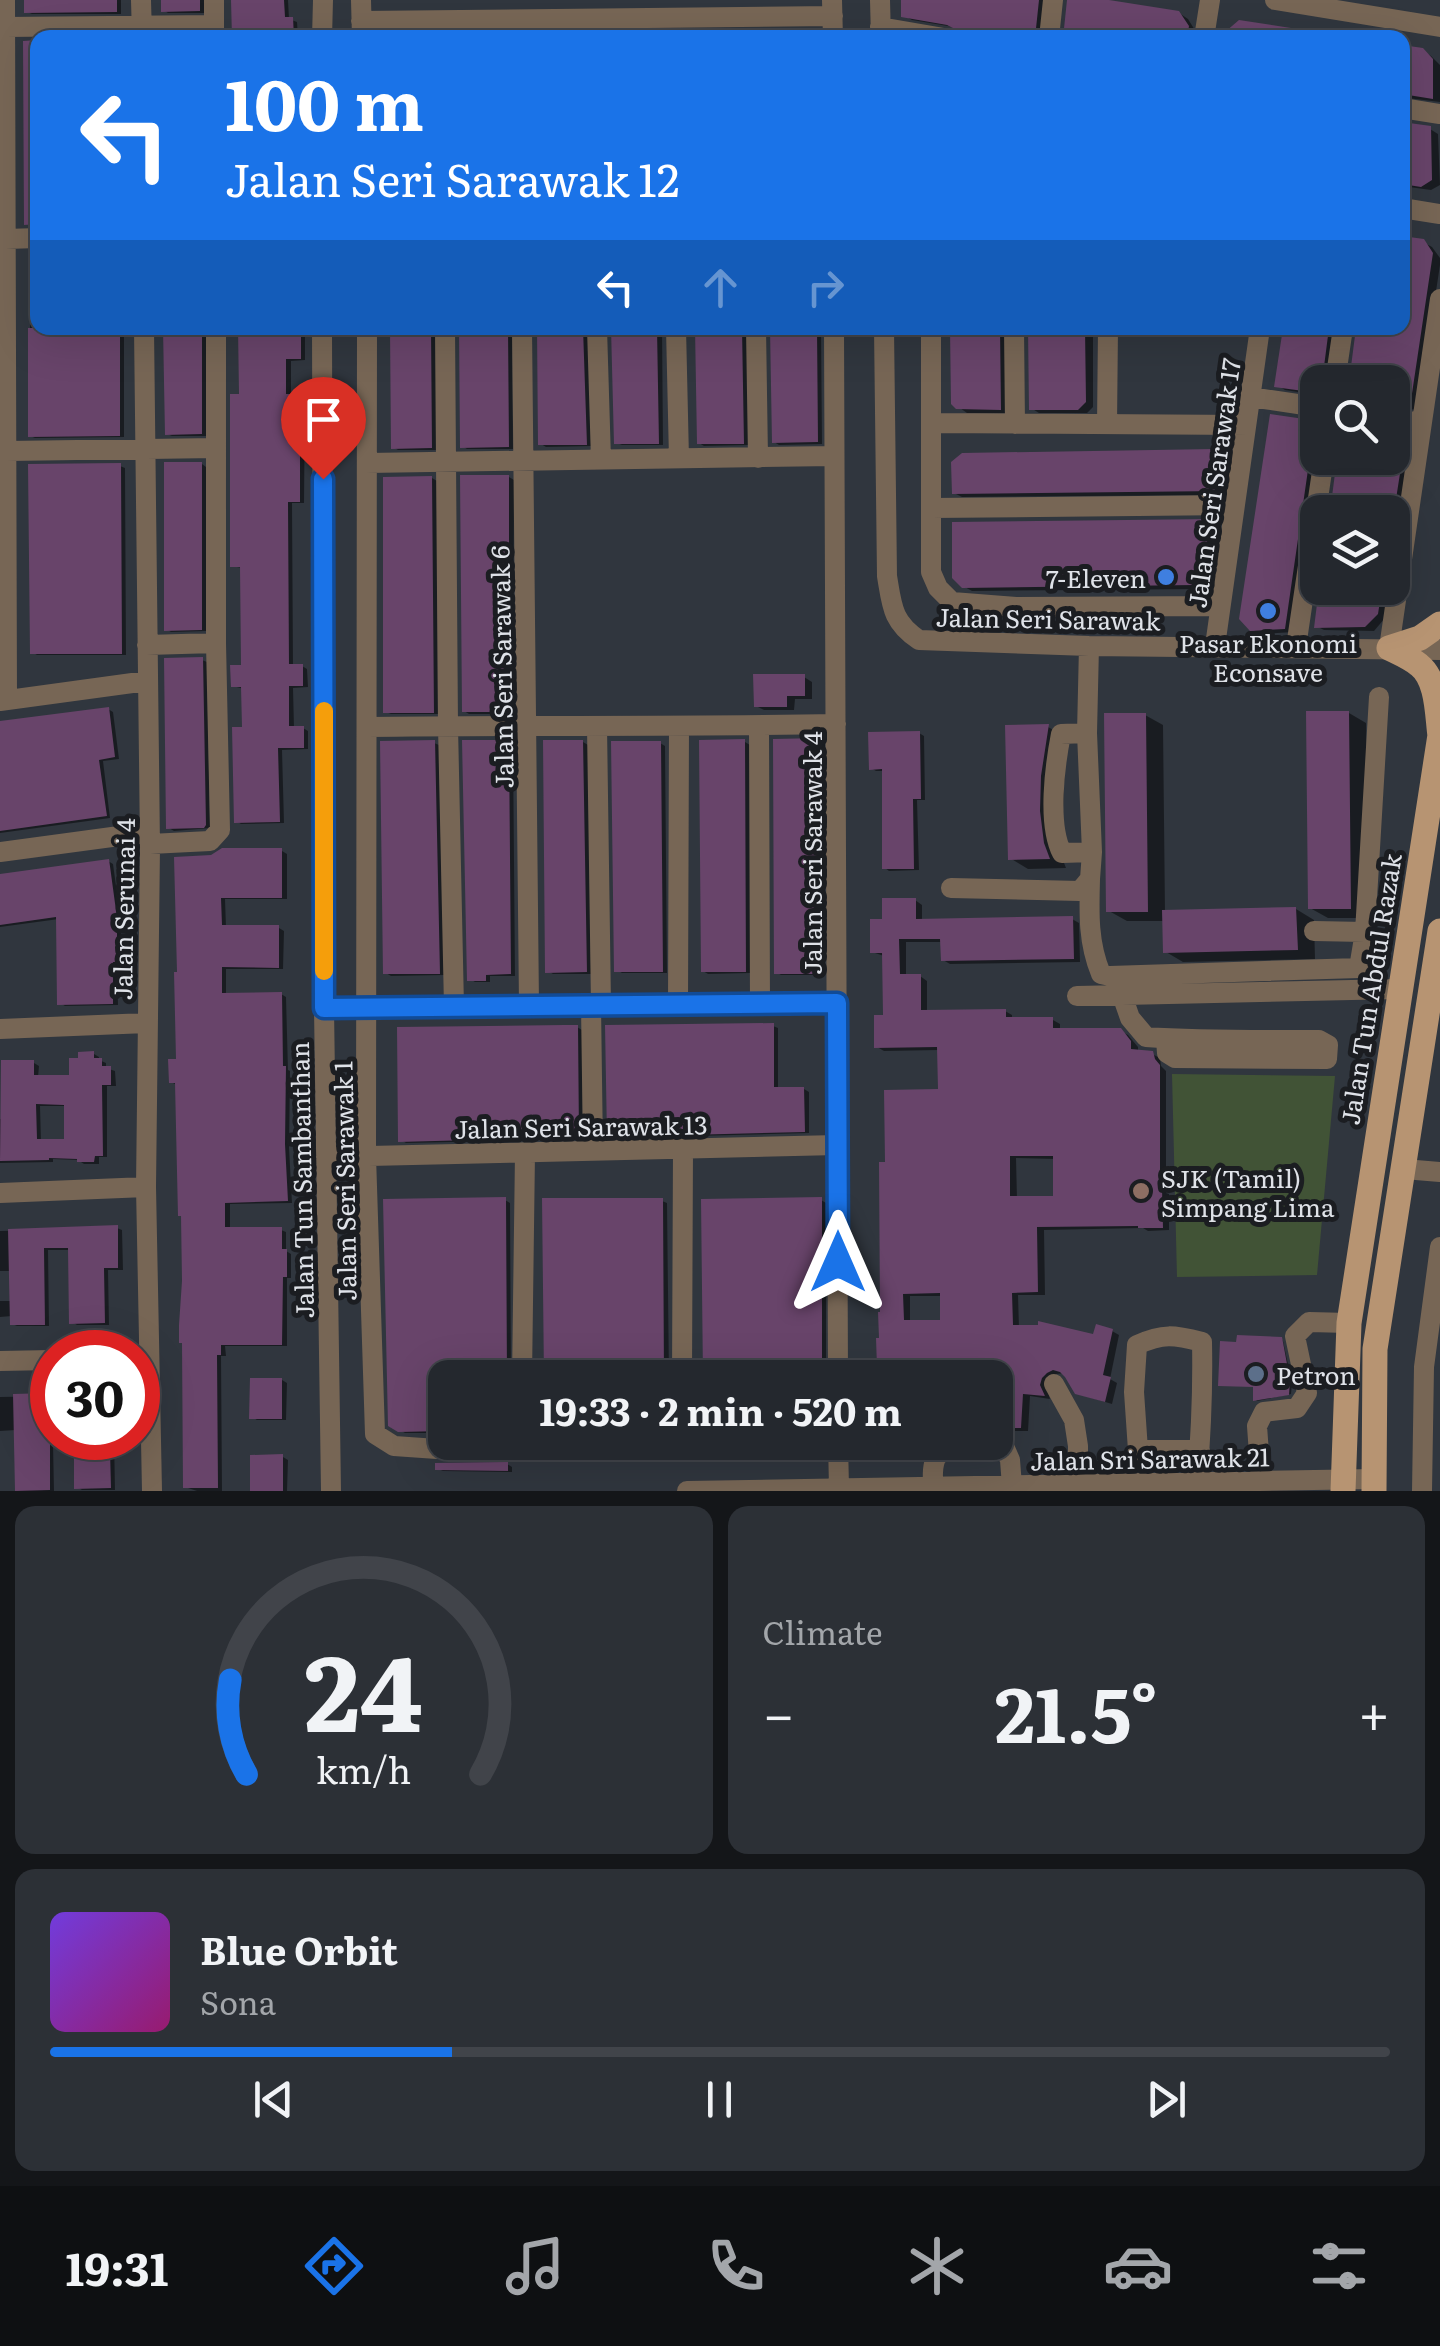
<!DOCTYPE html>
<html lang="en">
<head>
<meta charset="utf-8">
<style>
	:root { --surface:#24282e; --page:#2c3036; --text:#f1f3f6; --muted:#a3a6aa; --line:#41444a; --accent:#1a73e8 }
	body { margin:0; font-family:Literata,serif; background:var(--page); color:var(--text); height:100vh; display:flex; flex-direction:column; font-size:38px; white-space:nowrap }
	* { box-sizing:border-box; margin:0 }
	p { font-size:32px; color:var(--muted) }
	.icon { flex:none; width:55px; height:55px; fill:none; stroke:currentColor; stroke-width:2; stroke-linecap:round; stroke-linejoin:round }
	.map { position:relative; height:1491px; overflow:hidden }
	.panel { display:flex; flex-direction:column; gap:15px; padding:15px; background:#141619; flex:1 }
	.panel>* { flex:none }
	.top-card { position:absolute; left:30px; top:30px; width:1380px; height:305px; border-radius:20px; box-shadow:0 10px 40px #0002,0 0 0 2px var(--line); background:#1a73e8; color:#fff; overflow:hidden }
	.controls { position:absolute; left:1300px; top:365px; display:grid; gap:20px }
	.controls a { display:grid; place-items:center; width:110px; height:110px; border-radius:20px; background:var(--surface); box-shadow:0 10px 40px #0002,0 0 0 2px var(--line); font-size:50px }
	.speed { position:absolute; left:30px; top:1330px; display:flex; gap:20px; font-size:50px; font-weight:700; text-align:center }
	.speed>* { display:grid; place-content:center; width:130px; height:130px; border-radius:50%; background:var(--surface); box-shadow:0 10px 40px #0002,0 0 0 2px var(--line); line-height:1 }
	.speed .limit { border:15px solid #d22; background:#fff; color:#111 }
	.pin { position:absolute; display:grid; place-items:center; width:85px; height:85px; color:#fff; margin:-102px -42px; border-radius:50% 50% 50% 0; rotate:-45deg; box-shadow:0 0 10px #0007 }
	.pin .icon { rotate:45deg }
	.me { position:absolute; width:110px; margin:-55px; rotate:0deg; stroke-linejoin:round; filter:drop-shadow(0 0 8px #0008) }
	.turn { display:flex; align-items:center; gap:35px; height:210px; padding:0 30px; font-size:45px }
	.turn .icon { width:130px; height:130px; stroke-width:2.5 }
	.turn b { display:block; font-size:70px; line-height:85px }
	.lanes { display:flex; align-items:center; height:95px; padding:0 30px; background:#0003; justify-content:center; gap:50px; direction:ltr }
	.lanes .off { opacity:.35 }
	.big { font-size:75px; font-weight:700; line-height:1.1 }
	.panel .card { flex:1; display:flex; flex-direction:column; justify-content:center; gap:15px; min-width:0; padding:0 35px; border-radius:20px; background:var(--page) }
	.panel .dial { align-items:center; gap:0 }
	.dial svg { height:260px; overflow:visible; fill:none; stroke:var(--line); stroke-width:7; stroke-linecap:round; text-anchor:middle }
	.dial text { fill:var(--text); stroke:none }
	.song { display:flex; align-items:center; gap:30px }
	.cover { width:120px; height:120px; border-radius:15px; background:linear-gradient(135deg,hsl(260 70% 55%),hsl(320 70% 35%)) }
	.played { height:10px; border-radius:5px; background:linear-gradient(90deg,var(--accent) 30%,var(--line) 30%) }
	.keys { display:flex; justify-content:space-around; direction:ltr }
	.heat { display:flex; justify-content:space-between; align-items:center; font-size:55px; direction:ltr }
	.panel .tiles { flex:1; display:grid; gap:15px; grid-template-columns:1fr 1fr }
	.card:last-child { grid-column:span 2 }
	.trip { position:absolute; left:428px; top:1360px; width:585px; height:100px; border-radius:20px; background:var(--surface); box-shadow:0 10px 40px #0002,0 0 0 2px var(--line); font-weight:700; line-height:100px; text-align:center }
	.dock { display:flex; height:160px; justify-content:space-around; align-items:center; background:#0e1012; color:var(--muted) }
	.dock .icon { width:70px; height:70px }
	.dock .selected { color:var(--accent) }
	.dock b { font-size:45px; color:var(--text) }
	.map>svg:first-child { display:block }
	.pitch { fill:#415336 }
	.shadow { fill:#0007; fill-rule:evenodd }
	.building { fill:#68446a; fill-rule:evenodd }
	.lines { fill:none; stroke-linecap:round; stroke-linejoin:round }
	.minor { stroke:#765; stroke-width:20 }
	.major { stroke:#b79472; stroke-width:25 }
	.route-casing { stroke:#114b97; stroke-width:25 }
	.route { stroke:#1a73e8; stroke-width:18 }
	.slow { stroke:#f59e0b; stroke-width:18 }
	.shop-dot { fill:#3f7fe0; stroke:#1b1d21; stroke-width:4 }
	.education-dot { fill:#8d6e63; stroke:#1b1d21; stroke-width:4 }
	.service-dot { fill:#5c6f8a; stroke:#1b1d21; stroke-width:4 }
	.labels { text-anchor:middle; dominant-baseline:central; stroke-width:10; stroke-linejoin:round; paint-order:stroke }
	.street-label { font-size:25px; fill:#dfe2e8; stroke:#1b1d21 }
	.poi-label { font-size:25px; fill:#dfe2e8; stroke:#1b1d21; text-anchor:start }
</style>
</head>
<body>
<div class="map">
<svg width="1440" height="1491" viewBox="0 0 1440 1491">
	<rect width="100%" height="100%" fill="#30363e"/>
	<path class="pitch" d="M1172 1074 1335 1076 1317 1275 1177 1277Z"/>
	<path class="shadow" d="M27 0H121V14H32L27 12Z
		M163 0H206L205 13H168L163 10Z
		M234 0H288L289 19 297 22 298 38H235Z
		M903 0H1049L1043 38H960L959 31 954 27 912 20 903 15Z
		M1069 0H1094L1179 13 1188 19 1196 32 1195 38H1065Z
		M1240 22 1339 38H1227Z
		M798 36 800 38H595V37Z
		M1402 47 1422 50 1431 56 1440 65V102L1407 98 1402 102Z
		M1402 123 1430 129 1438 134 1440 185 1431 190 1402 186Z
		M1423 242 1432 247 1440 258V265L1418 410 1398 408 1392 412V382H1351L1359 328H1402Z
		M38 253V328H124V437L35 438 30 436V254Z
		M166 328H208L206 436H172L167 434Z
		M240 328H305V360L291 361V396H300L305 399 304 503H292L293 667 302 666 307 669 308 687 293 688 294 728H303L308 731V749L282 750 284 823 241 824 236 821 244 729V689L233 686 244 668 242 568 232 566 242 397Z
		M392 328H437L436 450H398L393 447Z
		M461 328H512L513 449H467L462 446Z
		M539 328H590L591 446 546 447 541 444Z
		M613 328H662L663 445H622L617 443Z
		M698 328H748V445L704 446 699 443Z
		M772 328H821L822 444 779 445 774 442Z
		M952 328H1011L1009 413H967L953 403Z
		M1030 328H1093V407L1087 413H1039L1031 408Z
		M1285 328H1339L1329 382H1318V395L1285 390 1277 385Z
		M1317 423 1318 458 1293 632 1261 634 1252 629Z
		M1405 437 1413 442 1392 573V512H1332L1339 458H1392Z
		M1214 451 1223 457 1234 468 1228 495 962 497 954 493Z
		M202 464 206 467V631L171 632 166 629Z
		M120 466 125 468 126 655H37L32 652Z
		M509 477 514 480 513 714H469L464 711Z
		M432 478 437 481 438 714H391L386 712Z
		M1213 521 1221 526 1215 578 1204 589 972 591 963 586Z
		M1321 588H1390L1385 618 1374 631 1324 630 1316 626Z
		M202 660 207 662 210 828 174 831 169 828Z
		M804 677 812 682V699H795L794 710H764L756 706Z
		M108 709 113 712 119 759 103 761 110 818 0 833V724Z
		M1349 713 1366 723 1368 918H1328L1310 908Z
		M1145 715 1163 725 1165 912 1296 909 1314 920 1315 959 1183 962 1166 952 1165 921H1127L1109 911Z
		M1048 727 1066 737 1061 855 1066 868 1028 869 1010 858Z
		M919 733 924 736 925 800H917L919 870 889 871 885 868V771H876L871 768Z
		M820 740 825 743V975H781L776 972Z
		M508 742 513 745 515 976H490V982H475L470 979Z
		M583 742 588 745 591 974H553L548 971Z
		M745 742 750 745V973L708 974 703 971Z
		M434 743 439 745 444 975 391 976 386 973Z
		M660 743 665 746 667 973H622L617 970Z
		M282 851 287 854V899H225L226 927 279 928 284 931 283 969H226V995L281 994 286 997 288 1070 290 1071 289 1148 292 1203 230 1204V1230H281L286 1232V1251L291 1254V1278H287V1346H225L226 1356H221L222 1491H197L185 1487 184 1281 177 1085 171 1082 178 1061 180 975 177 859Z
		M108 861 113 864 121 922V963H117L118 1005 65 1006 60 1003 59 919 0 927V876Z
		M915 900 922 905V921L1072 919 1079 923 1080 962 950 964 943 960V942H906V977L920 976 927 981V1012L1005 1011 1012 1015V1019L1053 1020 1060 1024V1030L1120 1031 1128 1035 1138 1047V1052L1152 1054 1160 1058 1161 1066 1166 1071V1193L1169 1194V1230L1148 1231 1143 1228 1044 1230 1045 1295H1018L1019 1328 1095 1337 1112 1331 1119 1335 1110 1379 1117 1383 1112 1404 1085 1396 1065 1373 1056 1374 1050 1380 1047 1388 1050 1399 1030 1396 1028 1431H995V1378H887V1371L879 1366 887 1164 940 1092 939 1050 884 1051 877 1047 885 1018 884 956 872 952 885 921ZM1016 1158 1056 1159V1198L1017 1199ZM910 1296H942V1322H910Z
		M773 1026 778 1028V1089H804L809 1092V1133L614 1138 609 1135Z
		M577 1027 582 1030 583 1139 406 1143 401 1140Z
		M94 1054 99 1057V1060L106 1063V1068L115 1071 116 1086H107V1157H99V1164H84L78 1160 53 1159V1162L0 1163V1119H3L34 1063 39 1066 38 1077H72ZM40 1106H66V1141L41 1142Z
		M505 1200 510 1203 511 1378H445V1437L439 1433H405L391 1425Z
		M821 1200 826 1203V1378H706Z
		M662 1201 667 1203 669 1378H546Z
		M117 1228 122 1230 123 1270H108L109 1325H77L72 1322 70 1250H48L49 1326H17L12 1324V1316L0 1317V1301H12V1271H0V1231Z
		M1281 1339 1283 1341 1292 1383 1291 1394 1257 1401 1256 1400Z
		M282 1380 287 1383 286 1420H257L252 1417Z
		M52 1396 54 1491H20L18 1490 16 1430 0 1431V1397Z
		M76 1438H114L115 1490H82L77 1487Z
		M871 1442H933V1452L929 1460 914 1461 906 1457 879 1458 872 1454Z
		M974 1442H984V1451L973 1447Z
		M283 1457 288 1460 287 1491H252Z
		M507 1464 512 1467V1472L443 1471 438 1469Z"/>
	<path class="building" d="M24 0H117V12L24 13Z
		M161 0H200V11L161 12Z
		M231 0H284L285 17H293L294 38H232Z
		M901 0H1039L1035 38 957 37 953 28 947 25 901 17Z
		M1067 0H1109L1179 11 1189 26 1187 38H1063Z
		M1239 20 1304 30 1303 38H1218Z
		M38 40V224L24 225 23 41Z
		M1402 45 1423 48 1433 59V99L1402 94Z
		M1402 122 1431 126 1432 180 1421 187 1402 184Z
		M1402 236 1424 239 1433 253 1410 407 1392 404V382H1349L1356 328H1402Z
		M28 328H120V436L28 437Z
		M163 328H202V434L165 435Z
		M238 328H301V359H286V394H300V502H288L289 664H303V686H289V726H304V748H278L280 822 234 823 232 727H242L241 687H231L230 665H241L240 567H230V394H239Z
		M390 328H431L432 448 391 449Z
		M459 328H508L509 447 460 448Z
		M537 328H583L587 445H538Z
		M611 328H657L659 444H614Z
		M695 328H742L744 444H697Z
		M770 328H817L818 442 772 443Z
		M950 328H1000L1001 410 956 409 951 404Z
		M1028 328H1085L1086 402 1078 410H1029Z
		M1283 328H1329L1322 382H1318V393L1274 387Z
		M1270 414 1318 421V446L1310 456 1285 629 1250 631 1239 619Z
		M1392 432 1406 435 1394 512H1330L1337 458H1392Z
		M1215 449 1226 461 1220 491 952 494 951 462 962 453Z
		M164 462H202V630L164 631Z
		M121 463 122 654H30L28 464Z
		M460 475H509V712H462Z
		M432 476 434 713H383V477Z
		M1214 519 1208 574 1195 585 962 588 952 578V522Z
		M1319 588H1382L1378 614 1365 627 1314 628Z
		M203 657 206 825 204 828 166 829 164 658Z
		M753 674H805V696H787V707H754Z
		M109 707 115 757 99 760 107 816 0 831V721Z
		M1306 711H1349L1351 909H1308Z
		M1104 713H1146L1148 912H1106Z
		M1049 724 1041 776 1040 811 1044 843 1050 859 1008 860 1005 725Z
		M920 731 921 799H913L914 869H882V769L869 770 868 732Z
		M821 738V974H774L773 739Z
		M745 739 746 972H701L699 740Z
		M435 740 440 974H383L380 741Z
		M462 740H509L511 974 486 975V981H467Z
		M543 740H583L587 972 545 973Z
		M611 741H661L663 972H614Z
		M222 848H282V898H221L222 925H279V968L222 967V993L282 992 283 1066H286L285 1144 288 1201 225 1203V1227H282V1249H287V1277H283L282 1345H221V1355H217L218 1488H183L182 1343H179V1325L182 1281 181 1216H178L175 1083H169L168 1059H176L174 972H177L174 857 211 855Z
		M109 859 117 918V962H113V1004L57 1005 56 917 0 925V874Z
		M882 898H916V919L1073 916 1074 959 941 961 940 939H899L900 974H921V1010L1006 1009V1017H1053V1028H1121L1131 1041V1049L1153 1051 1155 1059 1160 1065V1188H1162L1163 1228H1138V1226L1037 1227 1038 1292 1012 1293 1013 1325H1038V1321L1093 1334 1096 1324 1113 1329 1103 1375 1111 1377 1105 1402 1075 1394 1065 1377 1060 1372 1053 1370 1047 1373 1042 1378 1040 1385 1045 1396 1023 1394 1021 1428H995V1378H941L940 1371H885L884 1367H877L876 1338H879L878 1312H880L879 1162H885L884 1090 938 1089 937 1047 874 1048V1015H883L882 953H870V919H882ZM1010 1156H1053V1196H1010ZM940 1293V1320H904L903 1294Z
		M1296 907 1298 950 1163 953 1162 910Z
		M774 1023V1087H804L805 1132 607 1137 605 1025Z
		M565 1025H578L579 1137 398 1142 397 1027Z
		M94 1051V1058H102V1066H111V1085H102L103 1156H95L94 1162H77V1159L49 1158V1160L0 1161 1 1060H34V1075H69V1058H78V1052ZM36 1104 64 1105V1139H37Z
		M506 1197 507 1378H444L445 1431 398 1432 388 1426 383 1199Z
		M822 1197V1378H703L701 1199Z
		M542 1198H663L664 1378H544Z
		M118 1225V1268H104L105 1323 69 1324 68 1248H44L45 1325H10L8 1229Z
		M1237 1335 1282 1337 1290 1380 1289 1395 1253 1401V1387L1218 1386 1220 1341 1236 1342Z
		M250 1378H282V1419H249Z
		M50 1393V1490L15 1491 13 1394Z
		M904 1442H927V1447L922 1458H904Z
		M74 1450H110L111 1488 74 1489Z
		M283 1454V1491H250V1455Z
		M508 1462V1471L435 1470V1463Z"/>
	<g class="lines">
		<path class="minor" d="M5 0 7 700
			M141 0 142 36
			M361 0 362 38
			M832 0 833 38
			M880 0 881 38
			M1275 0 1440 27
			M361 21 833 16
			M5 27 213 25
			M880 27 944 38
			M214 38V0
			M322 38 323 0
			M1049 38 1053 0
			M1204 38 1210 0
			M1402 108 1440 114
			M1402 208 1440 214
			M6 239 38 238
			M144 328 150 847 146 1187 152 1491
			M322 328 324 1008 331 1491
			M367 328 366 1156 375 1434 394 1446 437 1449 838 1443
			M445 328 448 726 454 1007
			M522 328 529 1006
			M597 328 601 460
			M676 328 679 459
			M756 328 758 458
			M834 328 838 1378
			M884 328 887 576C892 606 892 622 919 640L1089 646 1440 650
			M931 328V572L938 588 952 602 1016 607 1220 606
			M1014 328 1015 424
			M1335 382 1343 328
			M1250 397 1318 407
			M1392 418 1421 423
			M931 423 1246 425
			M1107 425 1108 328
			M8 451 216 448
			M367 463 834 456
			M931 508 1234 505
			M147 645 216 643
			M1215 646 1260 328
			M1296 647 1324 458
			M1389 648 1440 299
			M0 701 147 681
			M597 726 601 1005
			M759 726 760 1004
			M367 727C523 725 679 727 836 724
			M1087 733 1061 734C1055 765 1047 824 1062 853L1092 852
			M150 844 210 841 220 830 216 643V328
			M0 852 149 832
			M1090 879C1089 913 1088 943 1101 974L1110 976 1359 968 1365 932 1379 697
			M951 888 1080 891 1090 879 1092 852 1087 733 1089 646
			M1314 931 1365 932
			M1122 995 1130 1018 1146 1037C1204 1041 1261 1040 1319 1040L1328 1045 1327 1059 1175 1058 1167 1053 1166 1039
			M1077 996 1399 989
			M678 1004 679 727
			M591 1005 593 1151
			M324 1008 837 1003
			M0 1029 147 1023
			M326 1157 837 1145
			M1404 1169 1440 1172
			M0 1193 146 1187
			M0 1361 52 1360
			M522 1378 525 1153
			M682 1378 683 1149
			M1054 1384 1074 1420 1078 1446V1485
			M838 1442 839 1488
			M991 1442 1003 1444 1010 1460 1012 1486
			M1261 1481 1257 1426 1264 1412 1297 1408 1307 1393 1295 1336 1309 1322 1349 1323
			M1197 1482C1201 1435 1203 1390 1202 1342 1174 1335 1163 1333 1137 1345L1134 1392 1138 1450H1200
			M933 1487C932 1460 933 1453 959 1442
			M687 1491 1374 1479
			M1422 1491 1424 1367 1440 1247"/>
		<path class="major" d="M1389 648C1399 653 1411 658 1419 665 1438 680 1437 714 1440 736
			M1389 648 1420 638 1440 624
			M1343 1491 1349 1323 1440 735
			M1374 1491 1375 1349 1440 931"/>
	</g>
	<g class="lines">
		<defs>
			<path id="route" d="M323 479 324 1008 837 1003 838 1262"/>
		</defs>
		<use href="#route" class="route-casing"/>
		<use href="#route" class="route"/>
		<path class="slow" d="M324 711V971"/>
	</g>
	<g class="shop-dot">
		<circle cx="1166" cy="577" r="10"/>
		<circle cx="1268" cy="611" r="10"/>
	</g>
	<circle class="education-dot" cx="1141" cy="1191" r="10"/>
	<circle class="service-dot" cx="1256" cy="1374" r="10"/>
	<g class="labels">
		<g class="street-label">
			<text transform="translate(1213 483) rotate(-82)">Jalan Seri Sarawak 17</text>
			<text transform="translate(1048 618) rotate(1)">Jalan Seri Sarawak</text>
			<text transform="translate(501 667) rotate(-91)">Jalan Seri Sarawak 6</text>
			<text transform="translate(811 853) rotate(-90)">Jalan Seri Sarawak 4</text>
			<text transform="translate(123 909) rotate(-89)">Jalan Serunai 4</text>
			<text transform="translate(1370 989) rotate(-81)">Jalan Tun Abdul Razak</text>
			<text transform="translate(581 1126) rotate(-1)">Jalan Seri Sarawak 13</text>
			<text transform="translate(301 1180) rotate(-91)">Jalan Tun Sambanthan</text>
			<text transform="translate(344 1181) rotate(-91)">Jalan Seri Sarawak 1</text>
			<text transform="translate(1150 1458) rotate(-1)">Jalan Sri Sarawak 21</text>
		</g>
		<g class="poi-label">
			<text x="1146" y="577" text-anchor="end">7-Eleven</text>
			<text x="1268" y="642" text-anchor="middle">Pasar Ekonomi<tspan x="1268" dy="29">Econsave</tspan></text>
			<text x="1161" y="1177">SJK (Tamil)<tspan x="1161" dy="29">Simpang Lima</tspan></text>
			<text x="1276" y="1374">Petron</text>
		</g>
	</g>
</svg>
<div class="controls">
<a><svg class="icon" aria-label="search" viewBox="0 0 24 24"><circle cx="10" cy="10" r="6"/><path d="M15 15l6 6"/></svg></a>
<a><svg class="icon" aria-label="layers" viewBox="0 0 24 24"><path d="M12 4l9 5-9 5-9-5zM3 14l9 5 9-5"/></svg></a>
</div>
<div class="speed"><div class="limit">30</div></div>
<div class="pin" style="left:323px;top:479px;background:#d93025"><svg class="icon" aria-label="arrive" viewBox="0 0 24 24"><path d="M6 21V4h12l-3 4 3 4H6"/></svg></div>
<svg class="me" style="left:838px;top:1262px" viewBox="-20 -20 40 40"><path d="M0-17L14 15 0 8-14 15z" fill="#1a73e8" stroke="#fff" stroke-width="4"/></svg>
<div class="trip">19:33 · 2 min · 520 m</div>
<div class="top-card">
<div class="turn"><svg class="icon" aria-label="left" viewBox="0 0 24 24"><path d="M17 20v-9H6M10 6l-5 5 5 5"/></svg><div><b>100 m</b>Jalan Seri Sarawak 12</div></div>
<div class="lanes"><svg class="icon" aria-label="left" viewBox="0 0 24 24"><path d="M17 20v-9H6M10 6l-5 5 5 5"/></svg><svg class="icon off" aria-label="ahead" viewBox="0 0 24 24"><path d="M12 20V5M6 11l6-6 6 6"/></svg><svg class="icon off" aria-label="right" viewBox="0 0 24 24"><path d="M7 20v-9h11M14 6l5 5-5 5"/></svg></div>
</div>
</div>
<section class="panel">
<div class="tiles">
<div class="card dial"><svg viewBox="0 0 100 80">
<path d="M14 69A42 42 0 1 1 86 69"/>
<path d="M14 69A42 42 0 0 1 9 40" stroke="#1a73e8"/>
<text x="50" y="56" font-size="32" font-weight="700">24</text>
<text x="50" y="72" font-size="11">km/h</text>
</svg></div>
<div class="card"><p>Climate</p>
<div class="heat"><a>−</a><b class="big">21.5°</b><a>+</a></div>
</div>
<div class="card">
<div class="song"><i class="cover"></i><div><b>Blue Orbit</b><p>Sona</p></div></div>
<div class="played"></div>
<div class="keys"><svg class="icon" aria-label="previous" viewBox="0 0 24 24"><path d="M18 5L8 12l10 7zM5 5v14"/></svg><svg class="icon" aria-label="pause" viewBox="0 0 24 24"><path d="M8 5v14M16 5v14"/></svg><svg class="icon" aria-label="next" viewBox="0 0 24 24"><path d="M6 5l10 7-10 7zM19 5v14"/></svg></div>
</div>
</div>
</section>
<nav class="dock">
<b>19:31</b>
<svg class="icon selected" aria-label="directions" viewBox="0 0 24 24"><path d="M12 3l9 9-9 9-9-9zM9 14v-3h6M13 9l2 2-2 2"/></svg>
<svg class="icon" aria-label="music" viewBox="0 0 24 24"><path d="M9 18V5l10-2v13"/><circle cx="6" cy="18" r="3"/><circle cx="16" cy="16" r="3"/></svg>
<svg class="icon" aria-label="phone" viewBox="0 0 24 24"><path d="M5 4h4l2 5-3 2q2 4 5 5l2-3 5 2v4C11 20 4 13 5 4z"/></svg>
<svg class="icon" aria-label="climate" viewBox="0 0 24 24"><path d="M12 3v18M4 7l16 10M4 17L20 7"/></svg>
<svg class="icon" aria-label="car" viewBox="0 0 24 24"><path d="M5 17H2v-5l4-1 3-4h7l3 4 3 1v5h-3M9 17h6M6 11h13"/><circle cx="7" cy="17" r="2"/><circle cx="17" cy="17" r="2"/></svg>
<svg class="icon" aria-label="filters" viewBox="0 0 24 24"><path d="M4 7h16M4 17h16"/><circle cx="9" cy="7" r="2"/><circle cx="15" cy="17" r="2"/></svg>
</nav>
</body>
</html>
